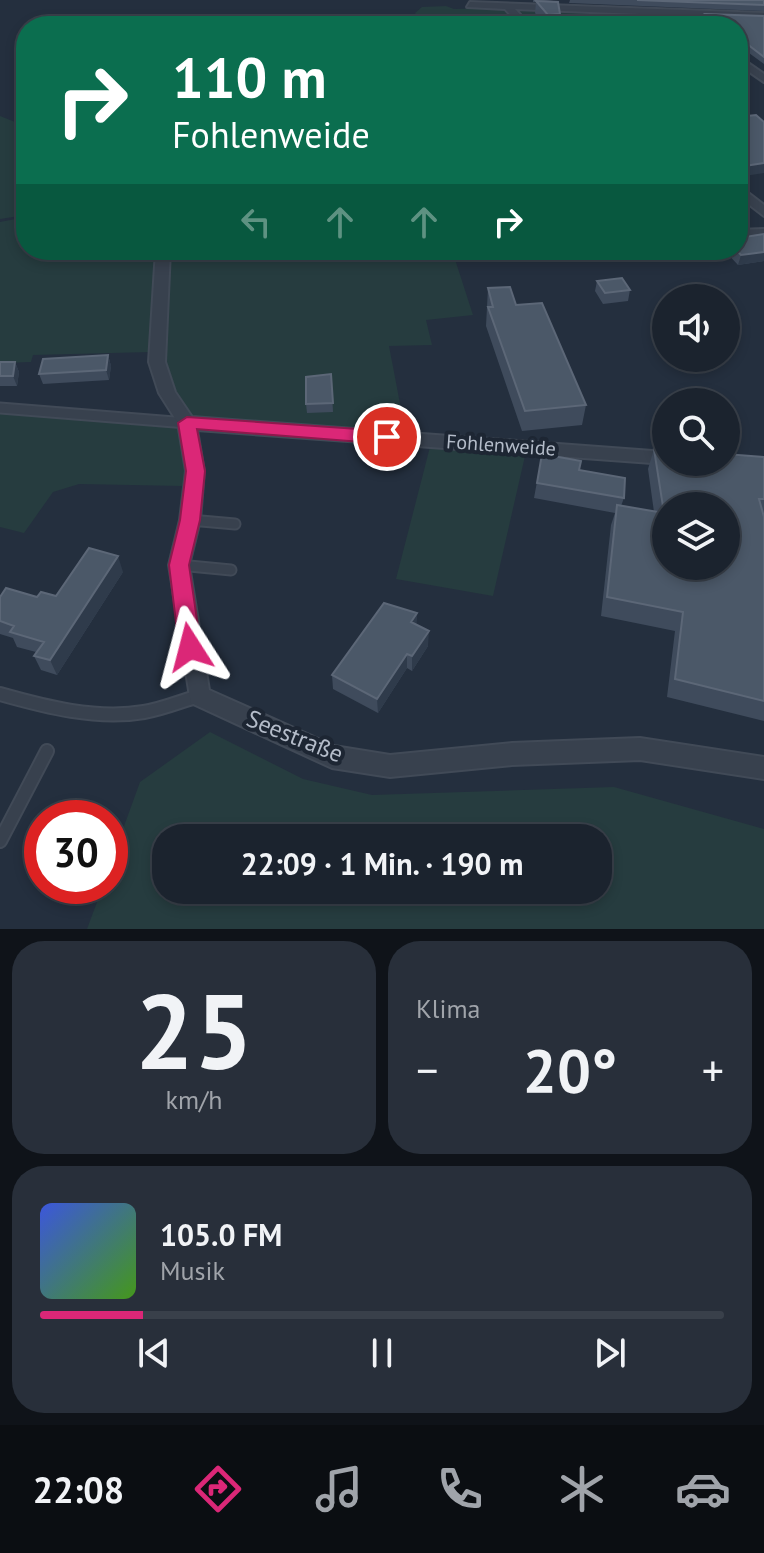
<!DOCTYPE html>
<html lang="de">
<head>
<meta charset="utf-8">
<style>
	:root { --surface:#1b232e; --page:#282f3a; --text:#f1f3f6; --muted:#a0a4aa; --line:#39404a; --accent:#db2777 }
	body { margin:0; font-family:"PT Sans",sans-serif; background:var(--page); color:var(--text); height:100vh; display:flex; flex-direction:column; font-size:30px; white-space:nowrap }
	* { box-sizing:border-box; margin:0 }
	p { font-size:26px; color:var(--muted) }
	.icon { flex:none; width:44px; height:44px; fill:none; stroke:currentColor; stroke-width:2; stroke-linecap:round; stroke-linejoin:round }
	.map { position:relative; height:929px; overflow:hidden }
	.drawer { display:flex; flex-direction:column; gap:12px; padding:12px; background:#0f1319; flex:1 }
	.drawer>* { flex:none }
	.hud { position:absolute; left:16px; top:16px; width:732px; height:244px; border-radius:32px; box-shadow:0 4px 12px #0003,0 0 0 2px var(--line); background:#0b6e4f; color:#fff; overflow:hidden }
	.controls { position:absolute; left:652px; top:284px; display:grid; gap:16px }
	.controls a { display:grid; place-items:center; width:88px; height:88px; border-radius:50%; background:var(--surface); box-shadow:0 4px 12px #0003,0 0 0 2px var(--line); font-size:40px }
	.speed { position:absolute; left:24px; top:800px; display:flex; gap:16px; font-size:40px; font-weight:700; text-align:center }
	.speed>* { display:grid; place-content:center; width:104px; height:104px; border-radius:50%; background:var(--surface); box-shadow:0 4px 12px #0003,0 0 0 2px var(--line); line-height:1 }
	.speed .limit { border:12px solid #d22; background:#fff; color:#111 }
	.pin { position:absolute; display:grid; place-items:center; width:68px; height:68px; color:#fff; margin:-34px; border:4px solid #fff; border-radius:50%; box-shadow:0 2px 8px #0007 }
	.me { position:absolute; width:88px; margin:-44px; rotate:351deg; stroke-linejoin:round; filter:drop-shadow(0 0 6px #0008) }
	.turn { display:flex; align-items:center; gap:28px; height:168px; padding:0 24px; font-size:36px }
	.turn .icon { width:104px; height:104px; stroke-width:2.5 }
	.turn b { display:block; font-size:56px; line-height:68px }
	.lanes { display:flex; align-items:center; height:76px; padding:0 24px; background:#0003; justify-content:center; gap:40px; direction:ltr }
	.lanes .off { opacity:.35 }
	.big { font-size:60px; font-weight:700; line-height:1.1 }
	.drawer .tile { flex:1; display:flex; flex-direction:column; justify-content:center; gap:12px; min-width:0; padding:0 28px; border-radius:32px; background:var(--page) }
	.drawer .dial { align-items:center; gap:0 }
	.dial b { font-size:104px; line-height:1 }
	.song { display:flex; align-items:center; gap:24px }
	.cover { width:96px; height:96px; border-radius:12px; background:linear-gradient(135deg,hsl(230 70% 55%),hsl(100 70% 35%)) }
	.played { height:8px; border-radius:4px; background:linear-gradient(90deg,var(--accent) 15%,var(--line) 15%) }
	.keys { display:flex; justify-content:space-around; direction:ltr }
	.heat { display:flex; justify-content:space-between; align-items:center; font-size:44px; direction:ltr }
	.drawer .tiles { flex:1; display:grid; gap:12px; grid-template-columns:1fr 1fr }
	.tile:last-child { grid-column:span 2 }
	.trip { position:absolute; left:152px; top:824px; width:460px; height:80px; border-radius:32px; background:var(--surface); box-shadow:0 4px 12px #0003,0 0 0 2px var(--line); font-weight:700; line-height:80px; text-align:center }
	.menu { display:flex; height:128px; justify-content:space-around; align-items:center; background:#0b0e12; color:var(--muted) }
	.menu .icon { width:56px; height:56px }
	.menu .on { color:var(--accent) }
	.menu b { font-size:36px; color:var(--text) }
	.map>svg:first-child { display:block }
	.green { fill:#263c3f; fill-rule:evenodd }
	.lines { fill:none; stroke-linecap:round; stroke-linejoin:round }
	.service-far1-casing { stroke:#414a57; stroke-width:13 }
	.service-casing { stroke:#414a57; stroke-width:16 }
	.minor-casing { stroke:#414a57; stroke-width:4 }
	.service-far1 { stroke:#38414e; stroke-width:9 }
	.service { stroke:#38414e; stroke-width:12 }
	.minor { fill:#38414e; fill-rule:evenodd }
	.wall { fill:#3f4b5c }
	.shaded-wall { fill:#2f3b4b }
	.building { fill:#4b5868; stroke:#5c6777; stroke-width:2; fill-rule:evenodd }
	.route { fill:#db2777; stroke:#8e194d; stroke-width:2 }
	.labels { text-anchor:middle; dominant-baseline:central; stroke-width:8; stroke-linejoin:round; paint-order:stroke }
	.street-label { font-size:20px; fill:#b4bcc9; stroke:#1d2633 }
	.near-street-label { font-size:24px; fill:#b4bcc9; stroke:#1d2633 }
</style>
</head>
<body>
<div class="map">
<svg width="764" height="929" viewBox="0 0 764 929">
	<rect width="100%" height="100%" fill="#242f3e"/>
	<path class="green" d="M446 6 454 9 516 8 672 18 682 26H423L415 13 422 7Z
		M0 116 15 122 26 137V215L0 219Z
		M26 217V250H158L151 352 33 355 31 362 0 363V222Z
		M167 250H452L473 315 426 320 432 345 389 346 406 435 190 417 175 393 163 361Z
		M0 411 169 424 181 429 188 460 182 486 79 484 53 492 24 533 0 527Z
		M430 447 525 456 493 596 396 579Z
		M210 732 303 779 372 795 614 787 764 829V929H87L103 886H110V865L140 782ZM166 838H598V890H166Z"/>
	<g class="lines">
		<defs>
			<path id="service-far1" d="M0 408 187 423
				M190 520 235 524
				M179 565 231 570"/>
			<path id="service" d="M0 694C46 707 96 720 144 712 163 709 181 701 199 696
				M0 841 47 751"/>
			<path id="minor" d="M470 2 764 13V19L515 9 531 26H521L505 9 467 7Z
				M738 56 764 74V82L738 64Z
				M738 185 764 205V216L738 196Z
				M764 229V237L738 238V230Z
				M156 250H170L165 362 175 392 192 417 666 452V462H673L666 464 197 430 204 471 200 520 189 565 209 690 334 746 390 755 512 743 640 738 764 757V779L640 760 512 765 390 777 332 768 191 703 169 565 180 520 186 471 178 423 159 393 149 362Z"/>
		</defs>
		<use href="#service-far1" class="service-far1-casing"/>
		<use href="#service" class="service-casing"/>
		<use href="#minor" class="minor-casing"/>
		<use href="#service-far1" class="service-far1"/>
		<use href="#service" class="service"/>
		<use href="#minor" class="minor"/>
	</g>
	<path class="wall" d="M533 0H554L545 1 560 14 558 26H545L535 13 536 2H533Z
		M570 0H764V11L569 3Z
		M706 14 764 16V64L738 45V26H713L704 20Z
		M764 234V261L738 265 724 250H738Z
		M597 281 630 290 628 301 603 304 595 291Z
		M488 288 516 305 586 405 582 425 522 431 486 326Z
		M108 355 111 366 109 380 43 384 39 374Z
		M0 362H15L19 372 17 386H0Z
		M331 374 333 412 307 413 306 404Z
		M654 449 764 457V721L667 697 675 631 601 616 611 525 615 513 534 498 542 454 579 470 624 498 621 506 654 512 648 469Z
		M123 572 57 675 41 670 34 656 36 652 17 647 13 638 0 634V597L56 596Z
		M417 613 416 625 428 646 412 671 407 668 378 713 333 689 332 675Z"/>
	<path class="shaded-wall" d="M764 163V173L738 177V167Z
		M746 209 743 219 738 220V210Z
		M764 252V261L738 265 741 255Z
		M108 355 111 366 109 380 106 370Z
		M15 362 19 372 17 386 13 376Z
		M118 556 123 572 57 675 50 660Z
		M417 613 416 628 411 622Z
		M429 631 428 646 412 671V656Z
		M407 654V668L378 713 377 699Z"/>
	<path class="building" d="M637 0H764V5Z
		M536 1 558 2 560 14 548 15Z
		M706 14 764 16V57L738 37V26H723Z
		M756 115 764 122V163L738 167V117Z
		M738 201 746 209 738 210Z
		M764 234V252L741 255 736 250H738V238Z
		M622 278 630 290 605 293 597 281Z
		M510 287 516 305 542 303 586 405 525 411 488 307H493L488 288Z
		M108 355 106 370 39 374 43 359Z
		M0 362H15L13 376H0Z
		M331 374 333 403 306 404V377Z
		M654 449 666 450V462H726V454L764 457V499H759L764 517V701L675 679 683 612 607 597 617 505 664 513ZM666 506H726V566H666Z
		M542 454 581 461 579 470 625 478 624 498 537 483Z
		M89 548 118 556 50 660 34 656 44 642 10 632 14 626 0 621V597L6 588 37 597 41 592 56 596Z
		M384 603 417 613 411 622 429 631 412 656 407 654 377 699 332 675Z"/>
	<path class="route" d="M187 417 387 431 396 437 387 444 197 429 205 471 200 520 189 565 201 647 198 654H182L179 647 169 565 180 520 186 471 178 423Z"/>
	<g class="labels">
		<g class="street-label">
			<text transform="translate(501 445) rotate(4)">Fohlenweide</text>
		</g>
		<g class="near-street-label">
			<text transform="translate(295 736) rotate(22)">Seestraße</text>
		</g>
	</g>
</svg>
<div class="controls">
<a><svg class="icon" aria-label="sound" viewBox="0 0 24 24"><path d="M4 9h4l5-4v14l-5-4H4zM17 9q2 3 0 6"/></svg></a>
<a><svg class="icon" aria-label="search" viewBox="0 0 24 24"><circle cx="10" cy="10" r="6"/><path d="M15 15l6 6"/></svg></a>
<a><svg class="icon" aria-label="layers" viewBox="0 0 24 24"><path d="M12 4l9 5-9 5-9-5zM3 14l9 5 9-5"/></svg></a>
</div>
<div class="speed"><div class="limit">30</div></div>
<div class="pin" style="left:387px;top:437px;background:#d93025"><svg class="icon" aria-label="arrive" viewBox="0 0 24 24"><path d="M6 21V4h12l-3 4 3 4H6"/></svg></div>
<svg class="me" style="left:190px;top:647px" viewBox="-20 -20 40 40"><path d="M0-17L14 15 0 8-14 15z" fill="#db2777" stroke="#fff" stroke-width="4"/></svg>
<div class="trip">22:09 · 1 Min. · 190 m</div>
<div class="hud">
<div class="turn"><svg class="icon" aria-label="right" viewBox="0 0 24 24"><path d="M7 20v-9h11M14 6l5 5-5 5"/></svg><div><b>110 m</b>Fohlenweide</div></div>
<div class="lanes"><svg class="icon off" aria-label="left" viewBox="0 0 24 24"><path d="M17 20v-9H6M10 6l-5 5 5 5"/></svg><svg class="icon off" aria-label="ahead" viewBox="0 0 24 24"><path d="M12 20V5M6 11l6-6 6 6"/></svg><svg class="icon off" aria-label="ahead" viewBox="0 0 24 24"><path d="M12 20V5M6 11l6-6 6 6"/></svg><svg class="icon" aria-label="right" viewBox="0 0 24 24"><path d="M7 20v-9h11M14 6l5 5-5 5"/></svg></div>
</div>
</div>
<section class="drawer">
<div class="tiles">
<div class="tile dial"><b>25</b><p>km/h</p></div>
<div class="tile"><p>Klima</p>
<div class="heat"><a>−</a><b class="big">20°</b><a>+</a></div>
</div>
<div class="tile">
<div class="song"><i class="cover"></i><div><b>105.0 FM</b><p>Musik</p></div></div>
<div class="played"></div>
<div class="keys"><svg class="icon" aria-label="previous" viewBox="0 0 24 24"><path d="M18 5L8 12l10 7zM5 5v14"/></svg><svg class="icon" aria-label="pause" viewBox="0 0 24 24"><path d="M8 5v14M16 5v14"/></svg><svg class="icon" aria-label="next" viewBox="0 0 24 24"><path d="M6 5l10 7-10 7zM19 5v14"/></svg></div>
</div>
</div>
</section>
<nav class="menu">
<b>22:08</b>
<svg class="icon on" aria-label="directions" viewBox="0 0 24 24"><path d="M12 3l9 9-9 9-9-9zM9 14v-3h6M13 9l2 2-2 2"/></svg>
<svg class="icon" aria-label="music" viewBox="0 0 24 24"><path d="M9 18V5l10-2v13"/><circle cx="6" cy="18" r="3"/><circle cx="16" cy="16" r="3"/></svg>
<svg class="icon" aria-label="phone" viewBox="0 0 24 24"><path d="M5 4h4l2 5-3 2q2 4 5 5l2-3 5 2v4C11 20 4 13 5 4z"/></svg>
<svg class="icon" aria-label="climate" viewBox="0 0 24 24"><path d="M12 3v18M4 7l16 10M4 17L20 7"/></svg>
<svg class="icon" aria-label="car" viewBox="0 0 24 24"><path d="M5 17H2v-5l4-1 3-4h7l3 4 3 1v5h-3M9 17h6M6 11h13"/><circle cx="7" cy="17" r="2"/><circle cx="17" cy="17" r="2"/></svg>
</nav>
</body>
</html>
